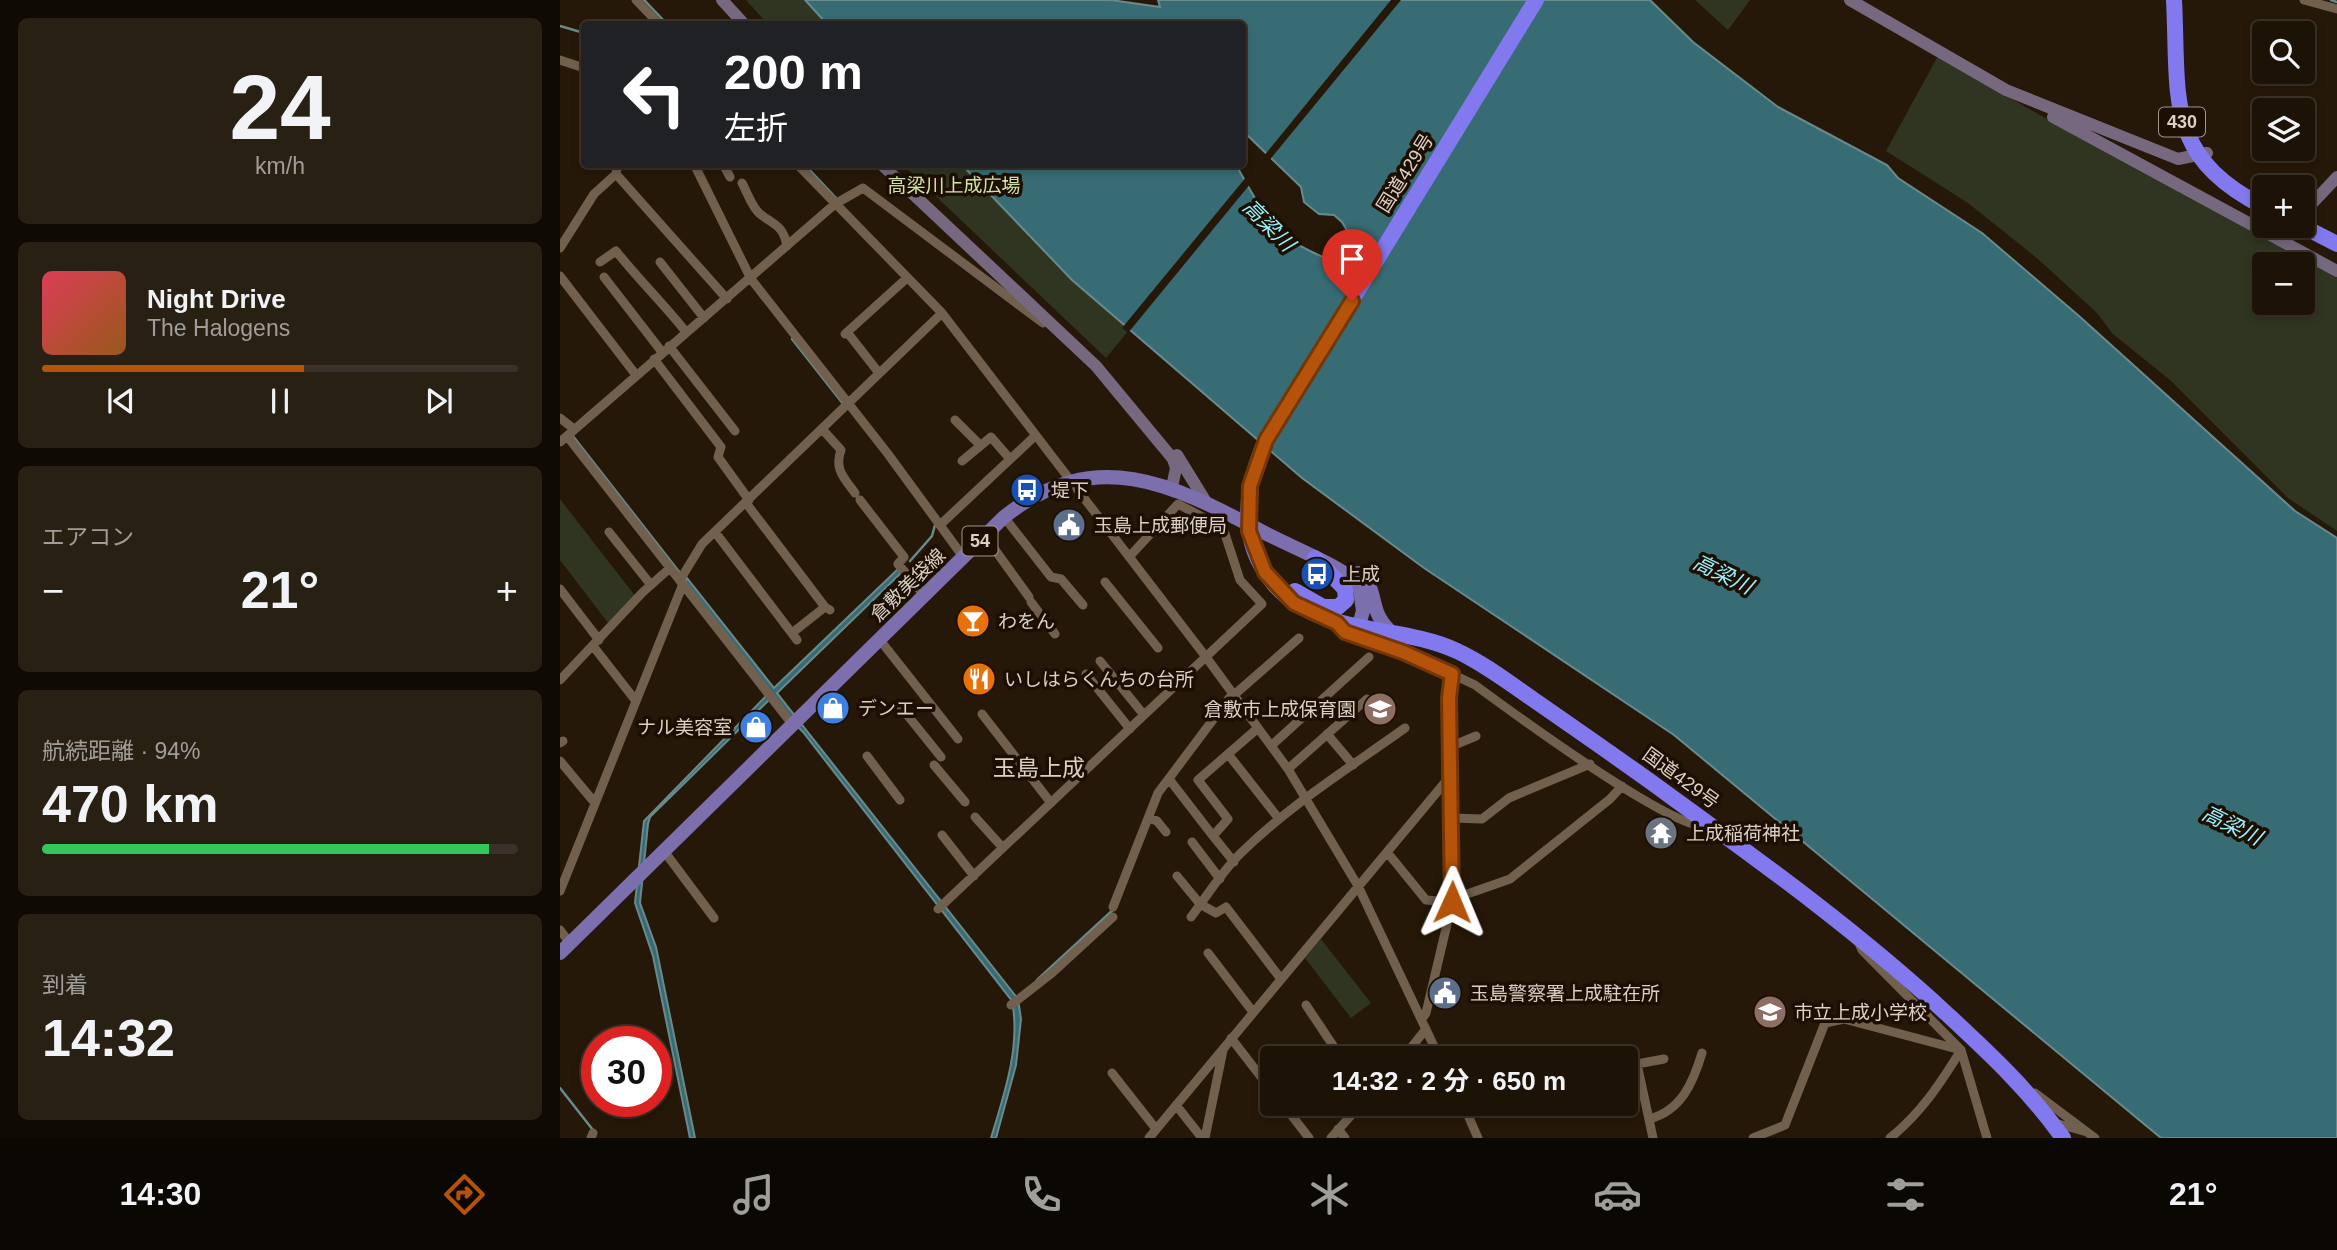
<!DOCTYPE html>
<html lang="ja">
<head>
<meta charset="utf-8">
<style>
	:root { --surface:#1c1206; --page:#292014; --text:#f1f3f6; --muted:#a09e9b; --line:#3a3228; --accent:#b45309 }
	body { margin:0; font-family:Helvetica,"Noto Sans JP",sans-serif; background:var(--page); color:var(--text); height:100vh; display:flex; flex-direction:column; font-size:26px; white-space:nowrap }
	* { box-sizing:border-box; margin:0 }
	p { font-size:23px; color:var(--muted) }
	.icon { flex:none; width:38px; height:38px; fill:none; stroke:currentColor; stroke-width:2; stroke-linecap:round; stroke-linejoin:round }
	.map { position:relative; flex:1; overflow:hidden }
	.side { display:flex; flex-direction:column; gap:18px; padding:18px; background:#0f0a03; width:560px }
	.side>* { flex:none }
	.guide { position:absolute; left:21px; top:21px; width:665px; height:147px; border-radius:7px; box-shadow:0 4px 10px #0003,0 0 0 2px var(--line); background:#202124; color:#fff; overflow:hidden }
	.tools { position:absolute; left:1692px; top:21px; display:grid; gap:14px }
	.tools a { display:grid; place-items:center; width:63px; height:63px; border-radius:7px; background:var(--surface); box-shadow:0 4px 10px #0003,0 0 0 2px var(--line); font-size:35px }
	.speed { position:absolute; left:21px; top:1026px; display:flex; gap:14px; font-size:35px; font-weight:700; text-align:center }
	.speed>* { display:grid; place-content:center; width:91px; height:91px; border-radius:50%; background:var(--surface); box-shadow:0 4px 10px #0003,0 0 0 2px var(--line); line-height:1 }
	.speed .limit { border:10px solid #d22; background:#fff; color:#111 }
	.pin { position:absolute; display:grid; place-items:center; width:60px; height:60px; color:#fff; margin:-72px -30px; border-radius:50% 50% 50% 0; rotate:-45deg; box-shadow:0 0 7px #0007 }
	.pin .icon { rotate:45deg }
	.me { position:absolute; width:77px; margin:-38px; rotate:1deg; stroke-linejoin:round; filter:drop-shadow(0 0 5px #0008) }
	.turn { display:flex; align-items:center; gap:24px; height:147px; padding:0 28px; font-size:32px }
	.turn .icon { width:91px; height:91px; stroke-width:2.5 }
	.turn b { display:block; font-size:49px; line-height:60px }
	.big { font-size:52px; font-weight:700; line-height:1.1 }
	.side .card { flex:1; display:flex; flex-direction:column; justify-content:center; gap:10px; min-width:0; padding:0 24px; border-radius:10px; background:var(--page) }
	.side .dial { align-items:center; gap:0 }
	.dial b { font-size:91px; line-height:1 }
	.song { display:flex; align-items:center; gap:21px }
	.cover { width:84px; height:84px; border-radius:10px; background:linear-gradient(135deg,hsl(350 70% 55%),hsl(30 70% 35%)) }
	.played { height:7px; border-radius:4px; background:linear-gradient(90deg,var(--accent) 55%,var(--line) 55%) }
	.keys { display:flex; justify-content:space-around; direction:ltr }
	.heat { display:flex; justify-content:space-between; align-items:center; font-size:38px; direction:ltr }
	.charge { height:10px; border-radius:5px; background:linear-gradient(90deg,#34c759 94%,var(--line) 0) }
	.trip { position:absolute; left:700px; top:1046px; width:378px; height:70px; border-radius:7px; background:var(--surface); box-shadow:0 4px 10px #0003,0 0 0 2px var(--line); font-weight:700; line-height:70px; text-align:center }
	.tabs { display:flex; height:112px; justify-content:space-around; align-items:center; background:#0b0702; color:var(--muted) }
	.tabs .icon { width:49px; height:49px }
	.tabs .active { color:var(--accent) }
	.tabs b { font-size:32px; color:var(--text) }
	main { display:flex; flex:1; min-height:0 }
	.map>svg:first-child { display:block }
	.green { fill:#2f3520; fill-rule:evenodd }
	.water { fill:#386c74; stroke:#698a8d; stroke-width:2 }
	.pier { fill:#261808 }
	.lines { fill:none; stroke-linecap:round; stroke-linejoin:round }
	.stream { stroke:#698a8d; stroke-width:2.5 }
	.street { stroke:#71604e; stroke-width:9 }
	.secondary { stroke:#76687e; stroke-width:12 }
	.primary { stroke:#7b6fae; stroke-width:14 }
	.highway { stroke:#8279ee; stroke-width:16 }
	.route-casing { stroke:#753606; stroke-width:18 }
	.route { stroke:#b45309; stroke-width:12 }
	.labels { text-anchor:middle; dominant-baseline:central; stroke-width:7; stroke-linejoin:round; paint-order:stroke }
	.shield { fill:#1c0f02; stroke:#a1968b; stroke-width:2 }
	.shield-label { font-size:18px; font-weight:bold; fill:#dad0c6 }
	.street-label { font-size:19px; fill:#dad0c6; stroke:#1c0f02 }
	.park-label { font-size:19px; fill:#d1e3a2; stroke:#1c0f02 }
	.poi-label { font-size:19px; fill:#dad0c6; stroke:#1c0f02; text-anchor:start }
	.water-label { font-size:21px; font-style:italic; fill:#98f0ff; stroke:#1c0f02 }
	.quarter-label { font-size:23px; fill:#dad0c6; stroke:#1c0f02 }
</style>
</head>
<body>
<main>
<section class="side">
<div class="card dial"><b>24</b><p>km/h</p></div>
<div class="card">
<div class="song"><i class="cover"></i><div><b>Night Drive</b><p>The Halogens</p></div></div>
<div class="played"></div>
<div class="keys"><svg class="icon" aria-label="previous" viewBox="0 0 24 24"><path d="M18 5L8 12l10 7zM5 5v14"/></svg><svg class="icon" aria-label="pause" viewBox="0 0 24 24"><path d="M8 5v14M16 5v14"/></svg><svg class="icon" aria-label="next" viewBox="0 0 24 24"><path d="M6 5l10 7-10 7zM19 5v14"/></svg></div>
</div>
<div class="card"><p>エアコン</p>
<div class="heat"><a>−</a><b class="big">21°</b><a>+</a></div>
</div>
<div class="card"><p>航続距離 · 94%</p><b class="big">470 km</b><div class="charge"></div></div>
<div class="card"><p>到着</p><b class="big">14:32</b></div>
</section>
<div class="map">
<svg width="1777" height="1138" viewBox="0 0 1777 1138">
	<rect width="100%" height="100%" fill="#261808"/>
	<path class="green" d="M186 0H245L267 24H208Z
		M1135 0H1190L1168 30Z
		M1378 56 1485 118 1777 277V531L1728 498 1610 380 1553 334 1537 313 1478 259 1408 203 1326 151ZM1704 264H1743V303H1704Z
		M343 165H402L512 280 569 330 546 358Z
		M0 499 76 597 49 624 0 560Z
		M761 939 811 1003 791 1018 745 958Z"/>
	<path class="water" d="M245 0H551L600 7 598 0H1090L1133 42 1218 107 1327 165 1338 178 1422 233 1519 316 1735 511 1777 538V1138H1601L1114 735 864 568 742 478 512 280 402 165H676C689 187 702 215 722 233 741 250 771 260 794 270L807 253 793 241 782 222 774 215 759 214 744 202 741 187 683 131 682 24H267Z
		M338 569 341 573 217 693 458 999 461 1019 456 1065 436 1138H431C444 1095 461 1046 452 1001L243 732 210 699 90 817 88 824 80 903 96 947 135 1138H130L93 956 75 903 84 821 210 692 125 582 127 578 214 688Z"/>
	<path class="pier" d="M831 0H841L708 162 703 157Z
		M687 176 691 183 568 333 562 328Z"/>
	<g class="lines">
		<path class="stream" d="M84 0 107 24
			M1771 0 1777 2
			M0 26 24 33
			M244 164 276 198
			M232 339 284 405
			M12 435 120 573
			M350 561 372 536 375 525
			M477 980 554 909
			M0 1088 33 1130"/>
		<path class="street" d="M76 0 99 24
			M1744 0 1777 9
			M0 60 24 68
			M134 164 191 279 328 454 404 558
			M163 164 170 177
			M237 164 382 313 646 657 728 769 798 886 880 1059
			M56 174 167 299
			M182 183C187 192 192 207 199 213 213 225 223 224 227 246
			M0 248 34 194 56 174 58 164
			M40 262 56 251C79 280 103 303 126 332
			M100 262 144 318
			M0 276 76 375
			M44 277 102 352
			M287 332 319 373
			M285 334 347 278
			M109 346 175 431
			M94 359 161 447 158 457 189 500
			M0 418 14 429
			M395 420 420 445
			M263 430 281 450C274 469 284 478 295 493
			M7 436 232 724
			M0 442 275 204 303 188 483 323
			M402 461 431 437 450 459
			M300 500 344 557 338 564 365 596
			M186 503 265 607
			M444 517 491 577 501 579 523 605
			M380 525 475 436
			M49 532 91 585
			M155 532 237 640
			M425 536 469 597
			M120 580 142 544 382 313
			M545 582 598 648
			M0 589 39 640
			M471 602 495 634
			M778 624 785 632 843 652 892 674 889 698 893 899 866 1013 862 1019
			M232 633 265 607 270 610
			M320 640 398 739
			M33 646 76 701
			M540 661 584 715
			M526 674 570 729
			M892 674 915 685C953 713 1108 827 1147 827
			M0 680 83 592 110 568
			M674 695 739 638
			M340 706 381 757
			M422 714 491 803
			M767 734 793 765
			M0 743 3 741
			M711 746 809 657
			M892 746 916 736
			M668 754 719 819
			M307 756 340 800
			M0 761 35 803
			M374 765 405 802
			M728 769 807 699
			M609 779 653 836 668 819 638 780 698 728
			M415 817 443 848
			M589 818 597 821 606 832
			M892 818 922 819 949 798 1030 764
			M382 835 414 876
			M653 836 674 862
			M632 842 660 879
			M104 851 154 918
			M827 852 866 900 892 902
			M617 876 640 904 656 913 666 907 721 979
			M0 891 123 584
			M893 899 950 879 1050 799 1062 786
			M553 907 598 793 673 693
			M378 909 702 604 680 580 663 528 618 504 569 557
			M631 917C647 896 662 871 681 853 731 804 789 768 845 728
			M0 930 10 943
			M1298 941 1302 950 1401 1050 1427 1138
			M648 953 693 1012
			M451 1005 492 973 553 917
			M746 1005 782 1059
			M671 1038 712 1091
			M842 1059 866 1029
			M1077 1064 1093 1138
			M1066 1066 1104 1059
			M552 1073 596 1129
			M1066 1088 1081 1085
			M1475 1093 1527 1132
			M723 1104 749 1138
			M903 1104 918 1138
			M616 1105 642 1138
			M1089 1119C1121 1111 1133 1083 1142 1053
			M1495 1123 1527 1132 1535 1138
			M778 1129 785 1138
			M31 1138 33 1133
			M589 1138 892 774
			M645 1138 663 1050
			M771 1138 801 1104
			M1193 1138 1225 1125 1265 1023 1284 1019 1401 1050
			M1330 1138C1361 1113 1380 1084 1401 1050"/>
		<path class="secondary" d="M162 0 184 24
			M1290 0 1446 90 1618 159 1647 153
			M1493 117 1777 271
			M321 164 536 366 613 459 616 468 612 487
			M1743 213 1777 177
			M617 455 646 502"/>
		<path class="primary" d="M798 573C821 590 806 608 830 631
			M0 953 444 517C537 443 615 486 705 533 736 549 771 562 799 583L803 611 799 625"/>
		<path class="highway" d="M976 0 706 440C685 487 677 541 714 584 760 638 837 623 897 651 925 664 949 683 974 700 1013 727 1052 754 1091 782 1193 856 1294 928 1387 1014 1430 1054 1468 1089 1503 1138
			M1614 0C1619 98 1604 156 1704 207
			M1742 226 1777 244
			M735 591 763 607H778L786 600 785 589 755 558"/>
	</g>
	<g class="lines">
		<defs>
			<path id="route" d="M792 301 706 440 690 486 689 531 705 572 734 603 777 623 785 632 843 652 892 674 889 698 892 902"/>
		</defs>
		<use href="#route" class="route-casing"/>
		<use href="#route" class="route"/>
	</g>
	<defs>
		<symbol id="bus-disc" viewBox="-11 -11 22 22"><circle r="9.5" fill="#1a4fb4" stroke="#1c0f02"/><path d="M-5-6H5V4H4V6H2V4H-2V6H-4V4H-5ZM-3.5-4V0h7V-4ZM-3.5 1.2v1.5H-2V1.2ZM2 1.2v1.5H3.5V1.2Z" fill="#fff"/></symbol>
		<symbol id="civic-disc" viewBox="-11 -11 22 22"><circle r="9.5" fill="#5c6f8a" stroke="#1c0f02"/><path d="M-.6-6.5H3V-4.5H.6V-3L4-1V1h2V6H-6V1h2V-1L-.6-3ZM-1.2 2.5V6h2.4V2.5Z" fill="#fff"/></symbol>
		<symbol id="bar-disc" viewBox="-11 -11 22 22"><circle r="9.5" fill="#e8710a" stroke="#1c0f02"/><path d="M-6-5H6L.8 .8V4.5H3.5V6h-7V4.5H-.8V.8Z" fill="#fff"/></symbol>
		<symbol id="restaurant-disc" viewBox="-11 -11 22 22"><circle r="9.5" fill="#e8710a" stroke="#1c0f02"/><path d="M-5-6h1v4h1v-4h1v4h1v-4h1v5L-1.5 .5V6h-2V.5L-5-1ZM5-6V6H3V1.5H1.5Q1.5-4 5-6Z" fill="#fff"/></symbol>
		<symbol id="shop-disc" viewBox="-11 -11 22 22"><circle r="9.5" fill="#3f7fe0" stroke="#1c0f02"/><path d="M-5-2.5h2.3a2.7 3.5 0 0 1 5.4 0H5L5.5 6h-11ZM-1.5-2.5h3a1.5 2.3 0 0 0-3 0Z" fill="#fff"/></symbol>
		<symbol id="school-disc" viewBox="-11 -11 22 22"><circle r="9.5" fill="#8d6e63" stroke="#1c0f02"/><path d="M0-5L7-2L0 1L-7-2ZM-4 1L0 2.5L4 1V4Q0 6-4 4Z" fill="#fff"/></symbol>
		<symbol id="temple-disc" viewBox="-11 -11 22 22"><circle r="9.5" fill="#6b7280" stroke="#1c0f02"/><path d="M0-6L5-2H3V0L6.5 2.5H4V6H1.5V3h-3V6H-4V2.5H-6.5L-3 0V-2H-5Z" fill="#fff"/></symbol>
	</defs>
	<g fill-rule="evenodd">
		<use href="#bus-disc" x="448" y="471" width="38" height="38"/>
		<use href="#civic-disc" x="490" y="506" width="38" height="38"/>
		<use href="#bus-disc" x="738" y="555" width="38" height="38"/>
		<use href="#bar-disc" x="394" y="602" width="38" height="38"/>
		<use href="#restaurant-disc" x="400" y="660" width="38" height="38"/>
		<use href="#shop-disc" x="254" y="689" width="38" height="38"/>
		<use href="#school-disc" x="801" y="690" width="38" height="38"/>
		<use href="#shop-disc" x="177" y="708" width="38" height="38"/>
		<use href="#temple-disc" x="1082" y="814" width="38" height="38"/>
		<use href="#civic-disc" x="866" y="974" width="38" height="38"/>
		<use href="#school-disc" x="1191" y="993" width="38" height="38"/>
	</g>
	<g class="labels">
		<g class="shield">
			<rect x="1599" y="107.5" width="46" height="29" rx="5"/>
			<rect x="402.5" y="526.5" width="35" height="29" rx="5"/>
		</g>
		<g class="shield-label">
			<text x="1622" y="122">430</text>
			<text x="420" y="541">54</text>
		</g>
		<g class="street-label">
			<text transform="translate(845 173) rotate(-58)">国道429号</text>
			<text transform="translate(348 585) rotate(-44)">倉敷美袋線</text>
			<text transform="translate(1121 778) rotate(36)">国道429号</text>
		</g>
		<g class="park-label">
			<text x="394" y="185">高梁川上成広場</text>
		</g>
		<g class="poi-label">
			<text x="491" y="490">堤下</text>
			<text x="534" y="525">玉島上成郵便局</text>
			<text x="782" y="574">上成</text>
			<text x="438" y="621">わをん</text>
			<text x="444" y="679">いしはらくんちの台所</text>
			<text x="298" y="708">デンエー</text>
			<text x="796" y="709" text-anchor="end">倉敷市上成保育園</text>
			<text x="172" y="727" text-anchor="end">ナル美容室</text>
			<text x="1126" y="833">上成稲荷神社</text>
			<text x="910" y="993">玉島警察署上成駐在所</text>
			<text x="1234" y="1012">市立上成小学校</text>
		</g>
		<g class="water-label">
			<text transform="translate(709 225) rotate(45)">高梁川</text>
			<text transform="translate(1163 574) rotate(26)">高梁川</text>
			<text transform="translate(1672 825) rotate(26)">高梁川</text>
		</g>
		<g class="quarter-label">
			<text x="479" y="768">玉島上成</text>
		</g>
	</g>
</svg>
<div class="tools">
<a><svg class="icon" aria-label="search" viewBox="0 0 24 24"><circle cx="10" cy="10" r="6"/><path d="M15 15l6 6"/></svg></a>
<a><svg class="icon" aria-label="layers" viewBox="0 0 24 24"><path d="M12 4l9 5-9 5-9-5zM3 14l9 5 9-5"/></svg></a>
<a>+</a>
<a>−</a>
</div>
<div class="speed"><div class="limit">30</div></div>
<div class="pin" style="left:792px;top:301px;background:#d93025"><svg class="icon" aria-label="arrive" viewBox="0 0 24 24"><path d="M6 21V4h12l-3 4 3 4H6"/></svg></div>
<svg class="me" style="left:892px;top:902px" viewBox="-20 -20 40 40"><path d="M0-17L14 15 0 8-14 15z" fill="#b45309" stroke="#fff" stroke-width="4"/></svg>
<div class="trip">14:32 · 2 分 · 650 m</div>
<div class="guide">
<div class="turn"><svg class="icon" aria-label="left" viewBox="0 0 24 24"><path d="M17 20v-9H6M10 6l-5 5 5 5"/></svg><div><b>200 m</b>左折</div></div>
</div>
</div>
</main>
<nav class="tabs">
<b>14:30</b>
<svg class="icon active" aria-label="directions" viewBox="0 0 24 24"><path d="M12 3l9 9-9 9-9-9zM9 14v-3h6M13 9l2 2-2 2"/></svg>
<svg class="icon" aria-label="music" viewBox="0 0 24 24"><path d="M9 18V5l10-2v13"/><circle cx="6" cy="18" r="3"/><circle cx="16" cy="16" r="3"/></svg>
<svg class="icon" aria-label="phone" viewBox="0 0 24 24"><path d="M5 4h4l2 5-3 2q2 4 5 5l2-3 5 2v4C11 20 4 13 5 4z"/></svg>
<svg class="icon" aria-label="climate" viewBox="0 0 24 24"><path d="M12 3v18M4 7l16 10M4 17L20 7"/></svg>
<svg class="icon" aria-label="car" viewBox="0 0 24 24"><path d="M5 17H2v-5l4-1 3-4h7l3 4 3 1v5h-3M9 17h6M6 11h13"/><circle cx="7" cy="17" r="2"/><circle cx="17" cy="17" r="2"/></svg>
<svg class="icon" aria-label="filters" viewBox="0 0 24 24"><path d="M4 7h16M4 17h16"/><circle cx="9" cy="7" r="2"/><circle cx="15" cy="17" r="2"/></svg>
<b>21°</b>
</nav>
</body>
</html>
